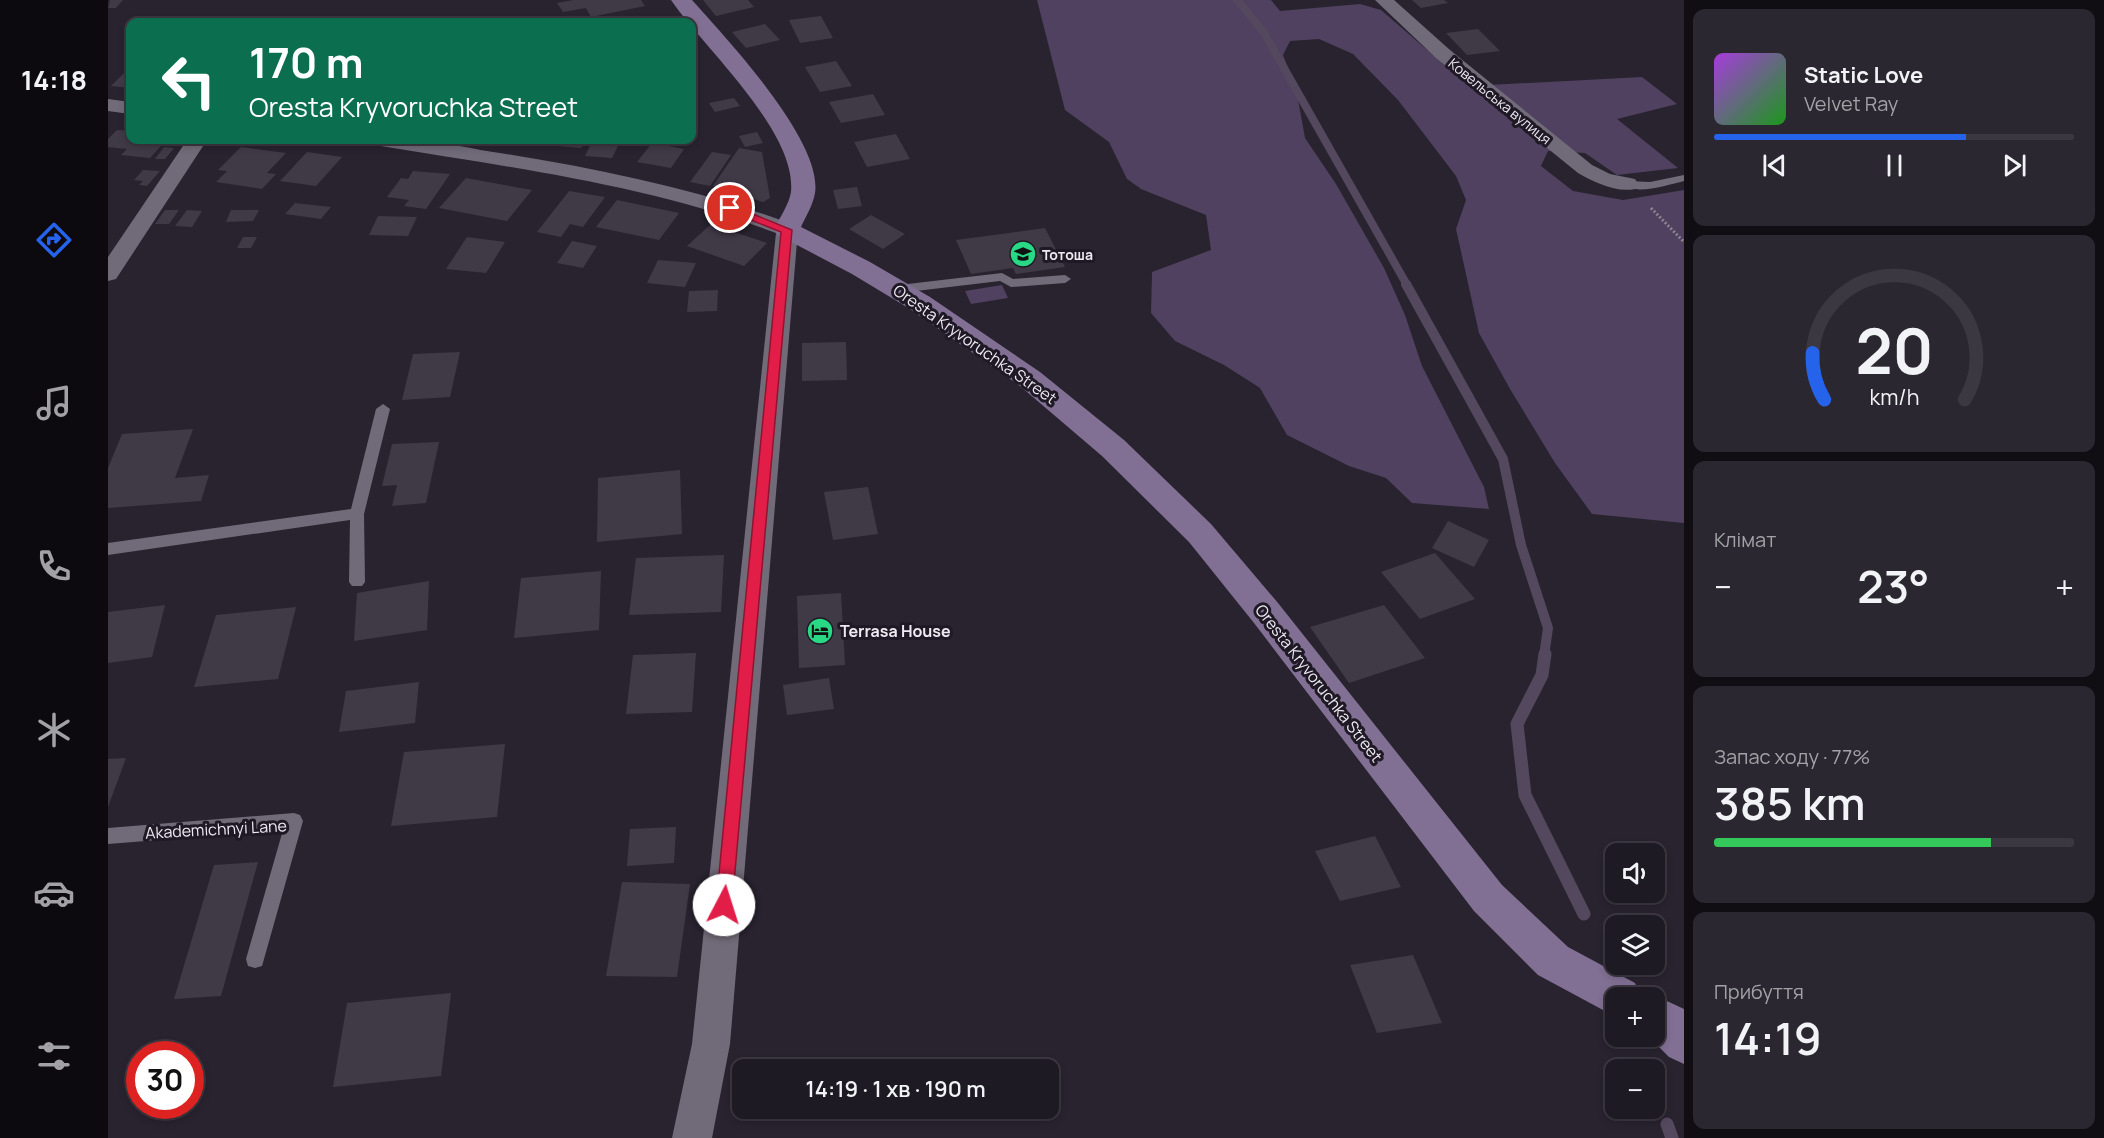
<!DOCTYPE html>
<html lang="uk">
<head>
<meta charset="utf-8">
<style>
	:root { --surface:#1e1a23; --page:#2b2730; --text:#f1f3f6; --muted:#a1a1a6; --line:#3c3841; --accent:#2563eb }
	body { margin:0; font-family:Manrope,sans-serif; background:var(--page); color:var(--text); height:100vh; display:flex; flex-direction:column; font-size:22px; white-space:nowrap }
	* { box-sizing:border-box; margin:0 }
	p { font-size:20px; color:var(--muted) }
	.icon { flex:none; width:33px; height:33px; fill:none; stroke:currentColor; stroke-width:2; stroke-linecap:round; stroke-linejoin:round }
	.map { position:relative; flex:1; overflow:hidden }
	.side { display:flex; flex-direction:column; gap:9px; padding:9px; background:#100e13; width:420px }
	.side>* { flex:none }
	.top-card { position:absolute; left:18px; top:18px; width:570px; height:126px; border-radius:12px; box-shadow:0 3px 9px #0003,0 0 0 2px var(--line); background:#0b6e4f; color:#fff; overflow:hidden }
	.tools { position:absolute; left:1497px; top:843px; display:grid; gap:12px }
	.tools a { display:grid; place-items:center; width:60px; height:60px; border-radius:12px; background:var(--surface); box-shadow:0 3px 9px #0003,0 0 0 2px var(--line); font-size:30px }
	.speed { position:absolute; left:18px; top:1041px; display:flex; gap:12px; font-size:30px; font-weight:700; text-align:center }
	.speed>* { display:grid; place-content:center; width:78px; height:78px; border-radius:50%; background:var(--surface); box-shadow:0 3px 9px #0003,0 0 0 2px var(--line); line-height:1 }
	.speed .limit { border:9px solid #d22; background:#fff; color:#111 }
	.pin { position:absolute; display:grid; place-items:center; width:51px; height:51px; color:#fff; margin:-26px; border:3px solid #fff; border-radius:50%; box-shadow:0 2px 6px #0007 }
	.me { position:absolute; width:66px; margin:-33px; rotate:5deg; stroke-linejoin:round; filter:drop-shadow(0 0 4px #0008) }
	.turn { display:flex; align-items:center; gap:21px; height:126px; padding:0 24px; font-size:27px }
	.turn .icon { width:78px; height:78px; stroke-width:2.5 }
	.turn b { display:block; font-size:42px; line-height:51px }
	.big { font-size:45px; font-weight:600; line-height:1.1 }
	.side .tile { flex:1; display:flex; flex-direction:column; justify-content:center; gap:9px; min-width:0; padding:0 21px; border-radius:12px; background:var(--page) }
	.side .dial { align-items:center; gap:0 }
	.dial svg { height:156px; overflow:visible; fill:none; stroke:var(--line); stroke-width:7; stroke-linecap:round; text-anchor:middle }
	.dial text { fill:var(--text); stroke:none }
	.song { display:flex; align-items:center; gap:18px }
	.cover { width:72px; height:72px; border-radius:9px; background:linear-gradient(135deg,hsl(280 70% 55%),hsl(120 70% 35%)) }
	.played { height:6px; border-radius:3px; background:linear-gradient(90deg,var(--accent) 70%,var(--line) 70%) }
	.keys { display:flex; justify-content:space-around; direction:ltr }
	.heat { display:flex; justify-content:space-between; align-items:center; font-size:33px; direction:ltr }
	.charge { height:9px; border-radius:4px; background:linear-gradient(90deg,#34c759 77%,var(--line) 0) }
	.trip { position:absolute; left:624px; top:1059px; width:327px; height:60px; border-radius:12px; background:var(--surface); box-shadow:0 3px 9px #0003,0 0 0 2px var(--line); font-weight:600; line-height:60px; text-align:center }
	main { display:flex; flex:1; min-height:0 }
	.tabs { display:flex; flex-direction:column; width:108px; justify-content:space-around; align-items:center; background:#0c0a0e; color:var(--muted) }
	.tabs .icon { width:42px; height:42px }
	.tabs .selected { color:var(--accent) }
	.tabs b { font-size:27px; color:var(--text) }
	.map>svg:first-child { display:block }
	.green { fill:#4f415f }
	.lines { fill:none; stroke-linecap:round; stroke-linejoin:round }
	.stream-far2 { stroke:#54485e; stroke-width:8 }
	.stream-far1 { stroke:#54485e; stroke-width:10 }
	.stream { stroke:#54485e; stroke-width:13 }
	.building { fill:#403a47 }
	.path { stroke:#8a8590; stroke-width:3; stroke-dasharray:2 2; stroke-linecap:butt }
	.lane { fill:#716b79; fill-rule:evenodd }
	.street { fill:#716b79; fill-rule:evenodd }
	.secondary { fill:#827094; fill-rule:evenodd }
	.route { fill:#e11d48; stroke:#92132f; stroke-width:1.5 }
	.labels { text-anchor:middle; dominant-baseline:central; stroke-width:6; stroke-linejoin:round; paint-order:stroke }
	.far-street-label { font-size:14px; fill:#ede9f2; stroke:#1f1925 }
	.far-poi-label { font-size:14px; font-weight:bold; fill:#ede9f2; stroke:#1f1925; text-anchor:start }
	.street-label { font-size:16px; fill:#ede9f2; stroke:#1f1925 }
	.poi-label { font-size:16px; font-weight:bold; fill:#ede9f2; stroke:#1f1925; text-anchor:start }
</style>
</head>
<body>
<main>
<nav class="tabs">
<b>14:18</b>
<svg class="icon selected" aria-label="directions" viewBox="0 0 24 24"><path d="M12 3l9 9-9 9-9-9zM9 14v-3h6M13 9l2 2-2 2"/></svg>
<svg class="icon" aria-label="music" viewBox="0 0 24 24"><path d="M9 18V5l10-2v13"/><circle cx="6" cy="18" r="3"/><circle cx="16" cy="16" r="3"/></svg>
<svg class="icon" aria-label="phone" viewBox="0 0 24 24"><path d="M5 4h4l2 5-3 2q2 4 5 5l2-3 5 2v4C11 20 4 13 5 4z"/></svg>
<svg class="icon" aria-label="climate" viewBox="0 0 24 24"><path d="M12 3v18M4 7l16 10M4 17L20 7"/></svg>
<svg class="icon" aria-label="car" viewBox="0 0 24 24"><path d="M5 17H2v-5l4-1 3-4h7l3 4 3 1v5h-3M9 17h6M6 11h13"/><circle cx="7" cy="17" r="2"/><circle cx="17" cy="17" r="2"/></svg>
<svg class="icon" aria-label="filters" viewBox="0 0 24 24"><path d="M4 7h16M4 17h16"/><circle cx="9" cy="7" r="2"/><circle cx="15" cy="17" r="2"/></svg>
</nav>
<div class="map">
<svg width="1576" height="1138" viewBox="0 0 1576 1138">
	<rect width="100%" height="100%" fill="#28232f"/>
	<path class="green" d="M929 0H1163L1172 11 1252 4 1273 10 1361 86 1534 77 1569 104 1509 119 1570 168 1509 175 1477 153 1440 151 1433 166 1465 191 1515 200 1576 190V523L1484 514 1447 463 1402 389 1371 333 1348 229 1358 200 1348 176 1290 100 1245 54 1211 39 1182 41 1175 55 1188 88 1197 138 1228 184 1276 268 1297 315 1314 366 1376 487 1381 509 1304 503 1278 478 1241 466 1179 435 1152 388 1116 365 1067 341 1043 313 1044 272 1103 250 1098 215 1033 189 1019 179 1001 142 957 110Z
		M894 285 900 298 863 304 857 291Z"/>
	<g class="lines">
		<path class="stream-far2" d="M1129 0 1155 31 1299 285"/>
		<path class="stream-far1" d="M1298 284 1395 459 1413 545 1440 628 1436 656"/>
		<path class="stream" d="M1437 654 1434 675 1409 724 1417 795 1476 914
			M1559 1124 1564 1138"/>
	</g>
	<path class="building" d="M2 0H15L8 8H0Z
		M465 0H533L537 6 483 17 478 8 455 12 449 3Z
		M595 0H640L646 7 608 16Z
		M1304 0H1336L1340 3 1313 8Z
		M533 16 539 22H508Z
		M713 16 725 38 692 43 681 20Z
		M657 24 672 40 638 48 624 32Z
		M1370 29 1392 51 1359 55 1338 33Z
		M728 61 744 86 712 92 697 67Z
		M18 71 22 72V88L3 86Z
		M765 94 777 115 733 123 721 102Z
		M626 98 632 106 607 112 601 103Z
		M9 130 22 131V140H47L42 145 53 146 42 158 13 155 19 149 0 147V139Z
		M649 132 655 143 637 147 631 136Z
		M788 134 802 159 759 167 746 142Z
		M431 140H477L473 148 428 144Z
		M485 140H513L504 158 477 156Z
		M544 143 576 149 563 168 529 162Z
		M56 147 66 148 57 159H47Z
		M133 147 178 153 159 173 168 174 154 189 108 182 119 171 110 170Z
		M631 148 654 152 662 198 655 202 605 186Z
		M199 152 234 157 208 186 172 181Z
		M604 152 623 155 602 186 582 182Z
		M35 170 52 171 39 186 31 185 35 181 26 180Z
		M305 171 342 174 318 209 296 206 301 200 279 197 293 178 300 179Z
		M358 178 424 190 399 221 331 208Z
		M749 187 754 206 730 209 725 190Z
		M461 191 497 197 475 227 462 224 453 237 429 232Z
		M509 200 571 213 551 240 488 227Z
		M187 203 223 207 213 219 177 214Z
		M57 210H71L61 224H47Z
		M79 210 94 211 84 227 67 226Z
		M123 210H151L145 221 118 222Z
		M763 215 797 234 775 249 741 229Z
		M270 216 309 217 300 236 261 235Z
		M603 224 659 243 636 266 579 246Z
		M937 228 957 267 908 274 905 268 863 274 848 240Z
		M135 237H149L143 248H129Z
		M359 237 397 242 378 273 338 269Z
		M464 241 489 246 475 268 449 263Z
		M550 260 588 263 577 287 539 283Z
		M610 290 609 311 579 312 581 291Z
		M738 342 739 380 694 381V343Z
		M352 352 342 397 294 400 305 354Z
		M85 429 67 478 101 475 93 501 0 508V468L14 434Z
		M331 442 318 503 284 506 289 485 274 486 284 444Z
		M572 470 574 534 489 542 490 478Z
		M760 487 770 534 725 540 716 492Z
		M1340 521 1381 540 1366 567 1324 548Z
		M1327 553 1367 599 1312 619 1273 572Z
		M616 555 613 612 521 615 528 558Z
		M493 571 491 630 406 638 413 578Z
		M321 581 319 630 246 641 249 593Z
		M733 593 737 665 691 668 689 596Z
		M57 605 44 657 0 663V612Z
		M1276 605 1317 658 1241 683 1202 627Z
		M188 607 170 679 86 687 108 615Z
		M588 653 584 712 518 714 525 655Z
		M721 678 726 709 679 715 675 685Z
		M311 682 307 723 231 732 238 691Z
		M397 744 389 817 283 826 296 752Z
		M18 758 0 807V759Z
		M568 827 566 863 519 866 522 829Z
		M1267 836 1293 887 1232 901 1207 851Z
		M150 862 113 996 66 999 106 865Z
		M514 882 582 884 569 977 498 976Z
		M1305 955 1334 1023 1269 1033 1242 965Z
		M343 993 333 1076 225 1087 239 1003Z"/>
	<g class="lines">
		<path class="path" d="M1543 208 1576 242"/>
		<path class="lane" d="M1576 175V181C1559 185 1528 196 1513 184L1519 181 1542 182Z
			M894 273 905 279 957 275 963 279 957 283 903 287 892 281 791 293 785 289 791 285Z
			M275 404 282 409 256 514 257 582 254 586H244L241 582 242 520 0 555V543L243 509 268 409Z
			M186 813 192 815 195 821 156 959 154 966 147 968 140 966 138 959 175 830 0 844V828Z"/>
		<path class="street" d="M1267 0H1286L1342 50 1484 165 1502 174 1527 179 1530 184 1527 189C1508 193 1486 182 1470 173L1328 58Z
			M0 99 22 102V114L0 111Z
			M79 140H99L8 279 0 281V257Z
			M263 140C303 135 345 145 385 152 488 168 589 189 687 225L690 230 622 1044 604 1138H564L584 1044 668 233C540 185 407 168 273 146L266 144Z"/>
		<path class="secondary" d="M563 0H584C618 38 715 141 707 193 705 205 698 216 693 227L762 262 822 297 932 372 1016 440 1103 524 1170 603 1394 885 1460 947 1527 983 1533 998H1508V1017L1430 975 1366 911 1146 623 1081 542 994 456 912 386 802 309 744 274 670 235 666 230C671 218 681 205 683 192 689 131 594 46 563 0Z
			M1546 995 1576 1009V1064L1561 1057 1540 1036H1546V998H1539Z"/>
	</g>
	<path class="route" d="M618 206H625L684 230 624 905 622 910 616 913 610 910 608 905 673 232 618 210Z"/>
	<defs>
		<symbol id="school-disc" viewBox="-11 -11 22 22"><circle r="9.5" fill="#28d885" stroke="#1f1925"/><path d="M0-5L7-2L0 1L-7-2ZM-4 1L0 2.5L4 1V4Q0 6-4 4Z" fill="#111"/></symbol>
		<symbol id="hotel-disc" viewBox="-11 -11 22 22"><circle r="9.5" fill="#28d885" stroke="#1f1925"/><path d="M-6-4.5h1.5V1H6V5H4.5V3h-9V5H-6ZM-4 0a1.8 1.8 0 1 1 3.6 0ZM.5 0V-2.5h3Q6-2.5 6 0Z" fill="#111"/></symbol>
	</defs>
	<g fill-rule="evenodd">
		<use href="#school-disc" x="900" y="239" width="30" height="30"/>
		<use href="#hotel-disc" x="697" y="616" width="30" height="30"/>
	</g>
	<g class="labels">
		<g class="far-street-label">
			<text transform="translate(1392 101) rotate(39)">Ковельська вулиця</text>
		</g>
		<g class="far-poi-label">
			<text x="934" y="254">Тотоша</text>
		</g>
		<g class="street-label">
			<text transform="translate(867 344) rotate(35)">Oresta Kryvoruchka Street</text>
			<text transform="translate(1211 683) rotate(52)">Oresta Kryvoruchka Street</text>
			<text transform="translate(108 829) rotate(-3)">Akademichnyi Lane</text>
		</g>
		<g class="poi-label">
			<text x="732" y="631">Terrasa House</text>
		</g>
	</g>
</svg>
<div class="tools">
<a><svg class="icon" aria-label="sound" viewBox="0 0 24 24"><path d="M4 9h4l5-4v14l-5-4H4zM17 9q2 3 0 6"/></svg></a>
<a><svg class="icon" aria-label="layers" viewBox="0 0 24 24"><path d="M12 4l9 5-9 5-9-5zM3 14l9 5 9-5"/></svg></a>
<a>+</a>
<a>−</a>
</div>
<div class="speed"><div class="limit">30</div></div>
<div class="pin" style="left:622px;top:208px;background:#d93025"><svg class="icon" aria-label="arrive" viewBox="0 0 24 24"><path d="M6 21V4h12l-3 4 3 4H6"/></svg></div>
<svg class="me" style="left:616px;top:905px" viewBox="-20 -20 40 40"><circle r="19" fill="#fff"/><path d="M0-13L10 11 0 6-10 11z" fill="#e11d48"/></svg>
<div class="trip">14:19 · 1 хв · 190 m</div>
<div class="top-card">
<div class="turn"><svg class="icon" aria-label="left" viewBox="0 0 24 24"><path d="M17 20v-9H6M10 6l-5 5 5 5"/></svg><div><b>170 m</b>Oresta Kryvoruchka Street</div></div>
</div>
</div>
<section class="side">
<div class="tile">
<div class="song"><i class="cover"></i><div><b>Static Love</b><p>Velvet Ray</p></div></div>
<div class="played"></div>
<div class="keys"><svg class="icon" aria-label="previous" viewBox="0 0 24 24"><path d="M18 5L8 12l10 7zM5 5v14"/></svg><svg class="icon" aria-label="pause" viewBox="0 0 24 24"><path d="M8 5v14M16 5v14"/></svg><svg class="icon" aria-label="next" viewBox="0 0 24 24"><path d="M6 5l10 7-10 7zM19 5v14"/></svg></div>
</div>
<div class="tile dial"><svg viewBox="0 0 100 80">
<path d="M14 69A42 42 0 1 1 86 69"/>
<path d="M14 69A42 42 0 0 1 8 45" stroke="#2563eb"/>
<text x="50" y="56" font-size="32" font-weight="700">20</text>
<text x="50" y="72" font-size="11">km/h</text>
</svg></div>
<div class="tile"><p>Клімат</p>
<div class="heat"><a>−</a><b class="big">23°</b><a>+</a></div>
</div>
<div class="tile"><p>Запас ходу · 77%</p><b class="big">385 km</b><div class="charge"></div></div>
<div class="tile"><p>Прибуття</p><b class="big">14:19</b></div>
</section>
</main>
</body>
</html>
